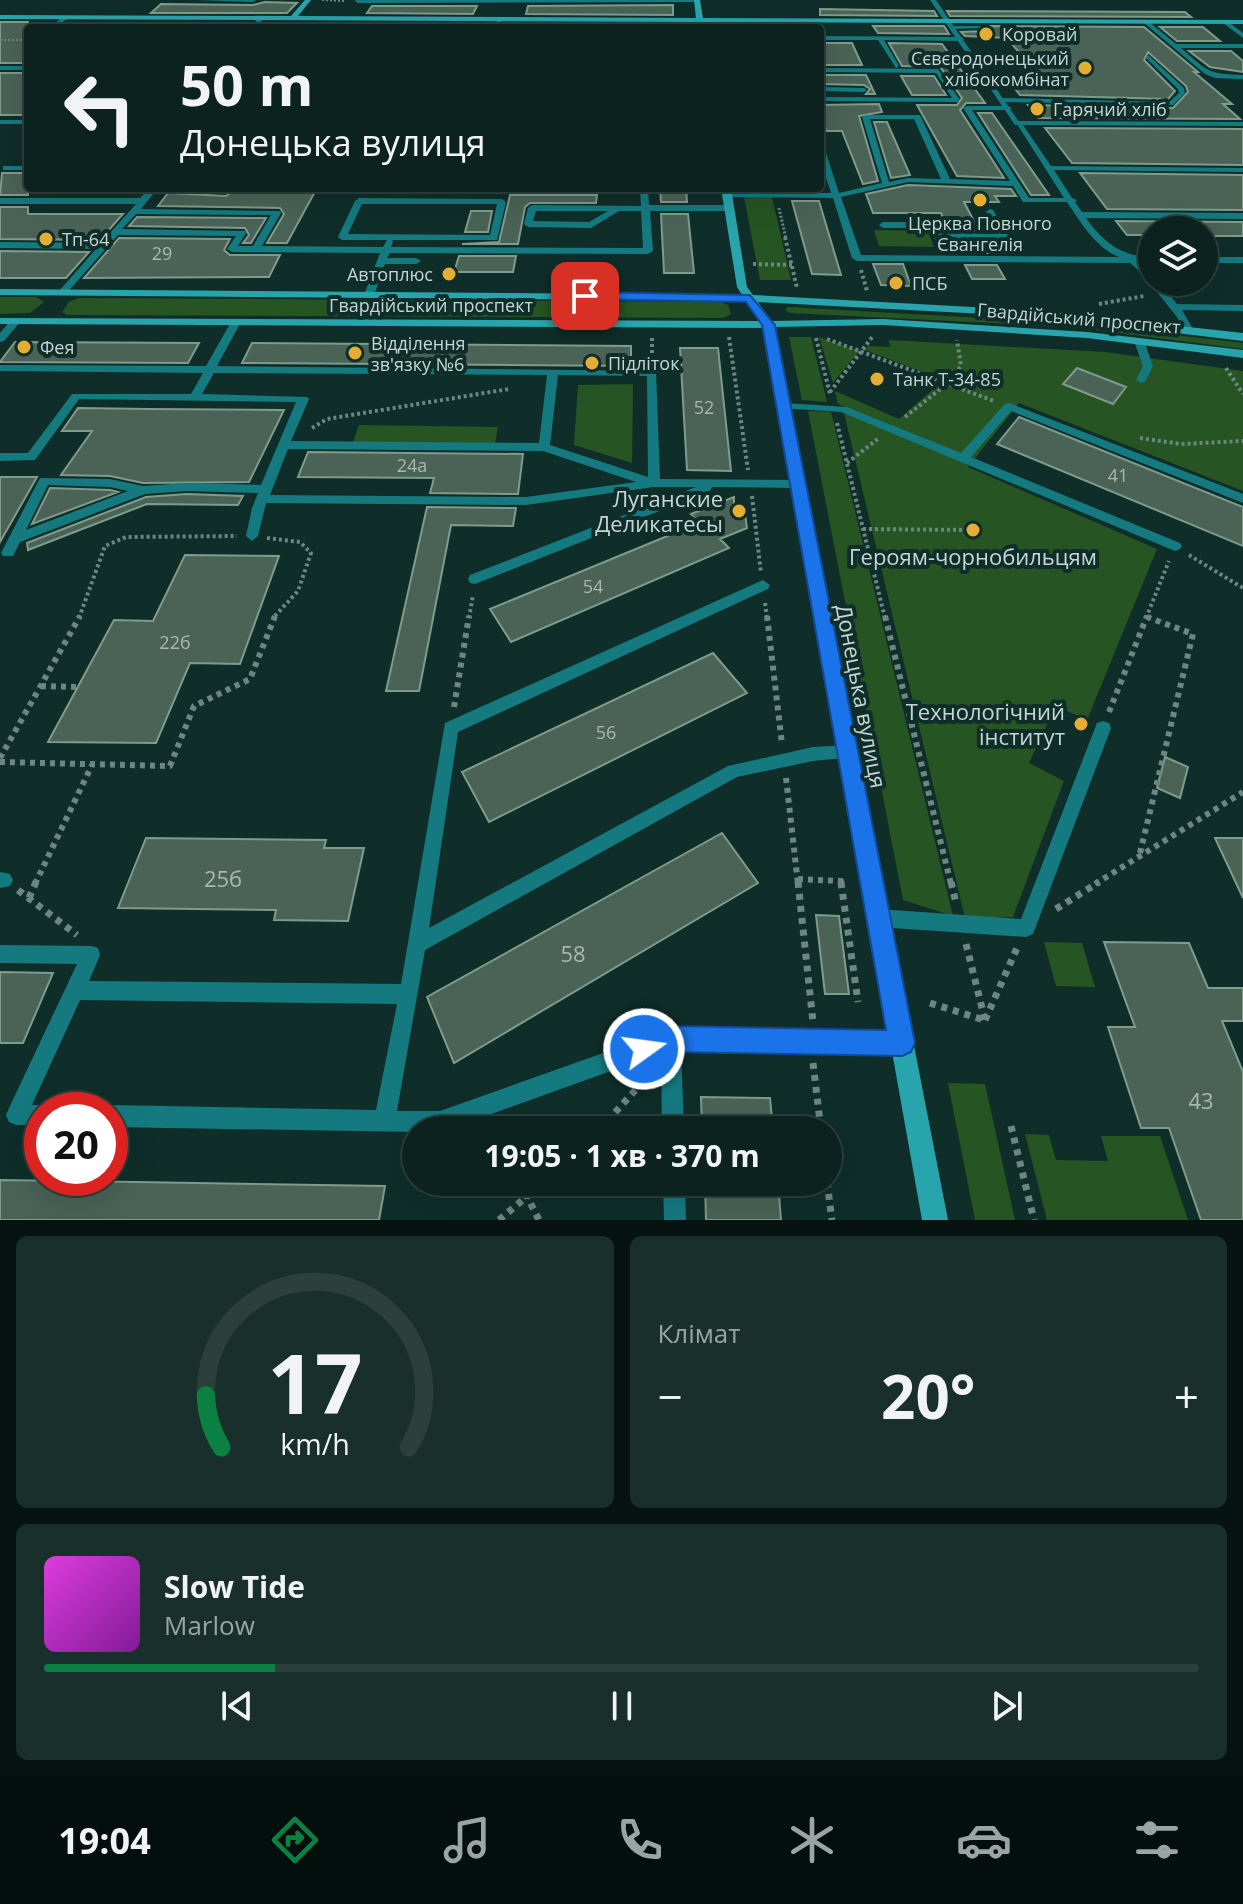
<!DOCTYPE html>
<html lang="uk">
<head>
<meta charset="utf-8">
<style>
	:root { --surface:#0b221f; --page:#192f2c; --text:#f1f3f6; --muted:#9aa4a4; --line:#2b3f3d; --accent:#0b8043 }
	body { margin:0; font-family:"Open Sans",sans-serif; background:var(--page); color:var(--text); height:100vh; display:flex; flex-direction:column; font-size:30px; white-space:nowrap }
	* { box-sizing:border-box; margin:0 }
	p { font-size:26px; color:var(--muted) }
	.icon { flex:none; width:44px; height:44px; fill:none; stroke:currentColor; stroke-width:2; stroke-linecap:round; stroke-linejoin:round }
	.map { position:relative; height:1220px; overflow:hidden }
	.sheet { display:flex; flex-direction:column; gap:16px; padding:16px; background:#061311; flex:1 }
	.sheet>* { flex:none }
	.hud { position:absolute; left:24px; top:24px; width:800px; height:168px; border-radius:8px; box-shadow:0 8px 32px #0002,0 0 0 2px var(--line); background:#0b221f; color:var(--text); overflow:hidden }
	.tools { position:absolute; left:1138px; top:216px; display:grid; gap:16px }
	.tools a { display:grid; place-items:center; width:80px; height:80px; border-radius:50%; background:var(--surface); box-shadow:0 8px 32px #0002,0 0 0 2px var(--line); font-size:40px }
	.speed { position:absolute; left:24px; top:1092px; display:flex; gap:16px; font-size:40px; font-weight:700; text-align:center }
	.speed>* { display:grid; place-content:center; width:104px; height:104px; border-radius:50%; background:var(--surface); box-shadow:0 8px 32px #0002,0 0 0 2px var(--line); line-height:1 }
	.speed .limit { border:12px solid #d22; background:#fff; color:#111 }
	.pin { position:absolute; display:grid; place-items:center; width:68px; height:68px; color:#fff; margin:-34px; border-radius:16px; box-shadow:0 4px 12px #0006 }
	.me { position:absolute; width:88px; margin:-44px; rotate:76deg; stroke-linejoin:round; filter:drop-shadow(0 0 6px #0008) }
	.turn { display:flex; align-items:center; gap:28px; height:168px; padding:0 24px; font-size:36px }
	.turn .icon { width:104px; height:104px; stroke-width:2.5 }
	.turn b { display:block; font-size:56px; line-height:68px }
	.big { font-size:60px; font-weight:700; line-height:1.1 }
	.sheet .widget { flex:1; display:flex; flex-direction:column; justify-content:center; gap:12px; min-width:0; padding:0 28px; border-radius:12px; background:var(--page) }
	.sheet .dial { align-items:center; gap:0 }
	.dial svg { height:208px; overflow:visible; fill:none; stroke:var(--line); stroke-width:7; stroke-linecap:round; text-anchor:middle }
	.dial text { fill:var(--text); stroke:none }
	.song { display:flex; align-items:center; gap:24px }
	.cover { width:96px; height:96px; border-radius:12px; background:linear-gradient(135deg,hsl(300 70% 55%),hsl(290 70% 35%)) }
	.played { height:8px; border-radius:4px; background:linear-gradient(90deg,var(--accent) 20%,var(--line) 20%) }
	.keys { display:flex; justify-content:space-around; direction:ltr }
	.heat { display:flex; justify-content:space-between; align-items:center; font-size:44px; direction:ltr }
	.sheet .tiles { flex:1; display:grid; gap:16px; grid-template-columns:1fr 1fr }
	.widget:last-child { grid-column:span 2 }
	.trip { position:absolute; left:402px; top:1116px; width:440px; height:80px; border-radius:40px; background:var(--surface); box-shadow:0 8px 32px #0002,0 0 0 2px var(--line); font-weight:700; line-height:80px; text-align:center }
	.tabs { display:flex; height:128px; justify-content:space-around; align-items:center; background:#040e0c; color:var(--muted) }
	.tabs .icon { width:56px; height:56px }
	.tabs .active { color:var(--accent) }
	.tabs b { font-size:36px; color:var(--text) }
	.map>svg:first-child { display:block }
	.green { fill:#265422 }
	.building { fill:#4a6356; stroke:#7f9b8c; stroke-width:2 }
	.lines { fill:none; stroke-linecap:round; stroke-linejoin:round }
	.path-far4 { stroke:#6e8682; stroke-width:2; stroke-dasharray:2 2; stroke-linecap:butt }
	.path-far3 { stroke:#6e8682; stroke-width:3; stroke-dasharray:2 2; stroke-linecap:butt }
	.path-far2 { stroke:#6e8682; stroke-width:4; stroke-dasharray:3 3; stroke-linecap:butt }
	.path-far1 { stroke:#6e8682; stroke-width:6; stroke-dasharray:5 5; stroke-linecap:butt }
	.path { stroke:#6e8682; stroke-width:7; stroke-dasharray:6 6; stroke-linecap:butt }
	.lane { fill:#147a80; fill-rule:evenodd }
	.street { fill:#147a80; fill-rule:evenodd }
	.secondary { fill:#28a4ac; fill-rule:evenodd }
	.route { fill:#1a73e8; stroke:#114b97; stroke-width:2 }
	.poi-dot { fill:#e4ae35; stroke:#0f2e29; stroke-width:3 }
	.labels { text-anchor:middle; dominant-baseline:central; stroke-width:8; stroke-linejoin:round; paint-order:stroke }
	.far-poi-label { font-size:18px; fill:#c5d6d3; stroke:#0f2e29; text-anchor:start }
	.number-label { font-size:18px; fill:#a6b9b4 }
	.far-street-label { font-size:18px; fill:#c5d6d3; stroke:#0f2e29 }
	.poi-label { font-size:22px; fill:#c5d6d3; stroke:#0f2e29; text-anchor:end }
	.street-label { font-size:22px; fill:#c5d6d3; stroke:#0f2e29 }
	.near-number-label { font-size:22px; fill:#a6b9b4 }
</style>
</head>
<body>
<div class="map">
<svg width="1243" height="1220" viewBox="0 0 1243 1220">
	<rect width="100%" height="100%" fill="#0f2e29"/>
	<path class="green" d="M744 197H772L791 280H760Z
		M874 230 928 231 934 247 879 246Z
		M0 297H36L44 302 30 313 0 314Z
		M78 298 720 302 728 305 731 314 723 318 67 315 62 312 69 302Z
		M788 307 1072 323 1243 343V349L1071 327 790 313 785 310Z
		M789 337H811L827 402 802 400Z
		M819 337 859 351 833 383Z
		M889 340 1105 352 1243 371V491L1019 403 968 467 1157 549 1087 720 1056 706 1029 763 1064 781 1013 917 965 918 844 413 886 429 892 425 838 404 835 391 899 419 944 380 865 350 868 346 890 347Z
		M633 384 632 463 574 445 578 385Z
		M808 411 831 412 953 916 903 900Z
		M359 425 498 427 495 444 353 442Z
		M1044 942 1082 943 1095 987 1056 986Z
		M948 1083 985 1084 1015 1220H975Z
		M1025 1134 1049 1135 1056 1160 1108 1161 1101 1136H1160L1188 1220H1047Z"/>
	<path class="building" d="M265 2 297 3 287 13H151L161 4 253 5Z
		M673 5V15L526 14 528 6Z
		M372 6H477L473 14 367 13Z
		M820 9 934 11 937 16 820 15Z
		M947 11 1185 12 1191 17 950 16Z
		M0 22H28V63H0Z
		M139 23H250L247 28H133Z
		M361 24H469L468 28H358Z
		M523 24 637 25 636 28H522Z
		M873 26H944L949 34 878 33Z
		M989 26 1144 27 1198 72H1194L1232 104H1223L1240 119 1038 118 1028 105 1173 108 1188 92 1186 86 1148 52 1144 60 1175 91 1168 99 1020 95 1012 85 1047 86 1007 38 965 36 961 32 987 31Z
		M1160 27H1203L1220 41H1177Z
		M820 43H852L862 65H820Z
		M889 43 942 44 985 103H966L960 110 1004 178 957 176 917 105H957L962 98 940 67 902 66Z
		M1189 51H1231L1243 61V72L1210 67Z
		M0 73H28V115H0Z
		M820 75H866L875 94H866L870 89 864 85 820 84Z
		M901 76H934L946 95H912Z
		M879 104 882 112 859 116 878 181 863 184 842 131H826L820 105Z
		M978 113H992L1049 195H1031Z
		M874 122H887L910 175 891 178Z
		M1045 128 1243 129V165L1072 163Z
		M2 173H28V195H0Z
		M1080 173 1243 175V210L1107 209Z
		M908 185 1011 189 1016 196H995L999 202H964L979 231 949 230 941 213H873L866 194Z
		M277 188H317L287 243H267L284 214 280 208 158 206 168 193 226 196 233 191H275Z
		M660 188H686L687 202H661Z
		M510 195H597L596 203H530L525 207 518 244H462L499 242Z
		M792 201H819L841 275 812 274Z
		M0 207H28V214H123L100 240 0 239Z
		M471 211H492L488 232H465Z
		M661 214H688L694 273H664Z
		M137 217 266 218 251 243H243L249 235 245 228 129 226Z
		M1116 221 1243 222V236H1204V230H1152V235H1127Z
		M119 238 230 239 224 250 230 255H280L269 277 84 278Z
		M954 242H985L991 253H960Z
		M0 251 89 252 66 278H0Z
		M459 256H516L513 272H454Z
		M873 264H903L911 286 881 285Z
		M965 265H997L1005 279H972Z
		M15 342 199 343 188 363 0 362Z
		M252 343 631 346V366L242 363Z
		M680 348H718L731 471 687 470Z
		M1077 368 1126 387 1113 404 1063 384Z
		M78 408 150 409 284 410 249 482 143 483 110 476 61 475 92 431H62Z
		M1019 417 1243 507V546L997 444Z
		M308 452 523 454 518 494 430 493 434 478 298 477Z
		M0 477H37L0 542Z
		M50 488 110 490 118 492 32 524Z
		M187 494 243 496 238 505 147 504 28 550 27 543 146 497Z
		M734 497V506L744 507 747 528 720 539 729 548 511 642 490 609 699 523 691 514Z
		M427 507 516 508 513 526 451 525 419 691H386Z
		M185 555 279 556 240 664 190 663 156 743 48 742 114 620 153 621Z
		M713 653 747 693 489 822 462 772Z
		M1165 757 1188 767 1180 798 1157 788Z
		M722 833 758 883 454 1063 427 997Z
		M146 838 326 840 324 848H364L348 921 274 920 276 910 118 908Z
		M1215 838H1243V898Z
		M816 915 839 916 849 994H825Z
		M1104 942 1189 943 1208 988H1243V1021H1222L1243 1072V1220H1201L1169 1128H1141L1108 1027H1135Z
		M0 972 53 973 23 1043H0Z
		M701 1097 770 1098 773 1130H702Z
		M0 1180 136 1182 385 1186 379 1220H0Z
		M705 1182H778L781 1220H706Z"/>
	<g class="lines">
		<path class="path-far4" d="M322 0 344 1
			M0 40H28"/>
		<path class="path-far3" d="M779 208 786 239"/>
		<path class="path-far2" d="M785 237 797 288
			M753 264 792 265
			M861 270 867 291
			M1099 304 1144 296
			M729 337 748 470
			M652 338V360
			M816 338 830 394
			M827 339 994 401
			M1226 368 1243 394
			M830 392 873 336
			M905 417 948 383 961 366 957 340
			M837 423 885 618
			M312 428 327 419 509 389
			M1140 438 1181 444 1243 441
			M847 463 879 438
			M752 496 761 573
			M863 529 973 530
			M267 538 300 542 311 553 298 591 273 618
			M1189 555 1243 588
			M765 603 767 618
			M79 618 105 546 126 537 237 536
			M469 618 473 595
			M1146 618 1169 561"/>
		<path class="path-far1" d="M767 616 782 744
			M885 616 951 884
			M41 686 76 687
			M454 707 469 616
			M1109 712 1147 616
			M0 758 80 616
			M0 762 170 766 194 706 250 679 275 616
			M786 778 798 884
			M1140 853 1193 634 1147 617
			M798 879 841 881V884
			M35 884 92 765
			M1095 884 1243 792"/>
		<path class="path" d="M798 882 813 1022
			M841 882 858 1002
			M951 882 956 903
			M18 890 77 935
			M29 898 36 882
			M1056 909 1099 882
			M966 944 985 1020
			M930 1003 984 1020
			M985 1020 1017 948
			M813 1063 821 1130
			M1011 1126 1034 1220
			M599 1130 649 1075
			M520 1182 539 1220
			M827 1182 832 1220
			M499 1220 544 1182"/>
		<path class="lane" d="M196 0H256L253 2Z
			M355 0H698L701 2 357 3Z
			M63 17 68 18 55 28H48Z
			M259 17 264 18 256 28H250Z
			M499 17 502 19 499 28H493Z
			M1144 21H1148L1176 44H1243V48H1181C1208 71 1206 74 1243 75V79L1215 78 1205 74 1144 23Z
			M1223 21H1227L1243 33V38L1223 23Z
			M640 23H644L645 28H639Z
			M953 26H984L987 28 951 29Z
			M820 36 961 37 964 39 961 41 884 40 899 66 896 68 878 40H820Z
			M1148 55 1184 88 1185 93 1173 105 1003 102 1000 100 1003 98 1169 102 1179 93 1178 89 1146 58Z
			M0 66H28V70H0Z
			M820 68 938 69 960 100 957 102 820 101V97L952 98 936 73 820 72Z
			M820 87 864 88 867 90 864 92 820 91Z
			M967 106H1008L1012 108 1008 110H972L1029 198H1064L1015 121 1243 122V126L1023 125 1051 166 1243 168V172L1054 170 1072 198 1077 200 1075 202 1082 212 1243 213V219L1086 218C1103 242 1122 257 1152 257V263H1141L1152 274V278L1149 279 1130 263 857 261 852 258 833 198 727 197 723 195 727 193H831L820 159V145L824 147 839 193 882 183 862 117 866 115H920L950 179 1010 181 963 108ZM870 119H914L941 179 908 178 889 182ZM908 182 1013 186 1023 202H1067C1082 224 1095 247 1119 257L861 255 841 197Z
			M0 120H28V124H0Z
			M3 166H28V170H3Z
			M150 188H158L141 209 280 211 281 213 262 246 383 247 387 240H342L338 237 355 201 359 198 502 199 506 202 497 240H392L393 242 391 247 643 248 641 211H619L591 228 528 227 524 224 528 208 532 205 641 206 640 188H648L649 205H729L733 208 729 211H650L653 251 648 254 390 253 387 258H416L421 261 416 264H385L374 295 369 298 364 295 380 253 232 252 227 249 236 236 118 235 65 295H59V291L96 249 0 248V242L101 243 136 204H0V198H140ZM362 204H497L490 235 348 234ZM536 211H608L589 222 533 221ZM136 214 271 215 253 246H238L246 233 245 231 122 229Z
			M165 188H216L230 191 226 193 169 190Z
			M990 209 993 210 1009 237 1008 239H943L944 242 940 245 936 242 930 228H883L879 225 883 222H933L936 223 941 233 999 234 986 212Z
			M1204 257H1243V263H1204Z
			M1151 280 1159 282 1177 304 1243 305V311L1182 310 1193 329 1184 331 1177 317 1149 282Z
			M16 318 21 321 4 341 0 342V333L12 319Z
			M236 319 241 322 217 366 656 371 660 479 798 480 804 484 798 488 712 487 710 491 475 584 470 583 468 579 470 575 696 487H654L526 505 266 503 258 536 252 541 246 536 252 508 258 493 187 491 145 494 20 542 13 556H3L1 553 40 478 110 479 143 486 187 483 261 485 296 402 79 399 35 460 0 461V453H28L72 394H191L203 373 0 371V365L206 366 231 322ZM214 373 547 375 539 443 291 441 309 399 307 397 202 394ZM558 375 647 376 648 477 550 445ZM288 449 543 451 636 482 526 497 270 495ZM48 485 110 487 128 491 26 530Z
			M1139 338 1144 341 1153 366 1145 382 1141 383 1136 380 1143 366 1134 341Z
			M784 403 847 407 961 453 1005 404 1009 403 1243 494V503L1011 411 971 457 1180 543 1182 546 1180 549 1175 551 841 412 780 408 778 406Z
			M763 580 770 585 768 589 458 732 429 928 728 766 813 747 848 745 854 747 856 752 854 757 813 761 737 777 425 950 397 1111H440L671 1029 902 1033 909 1036 912 1043 909 1050 902 1053 681 1049 684 1130H662L661 1053 447 1130H416V1132L110 1127V1110H102L110 1105 376 1110 397 1004 80 1000 32 1105H42L49 1108 50 1110H42V1125H16L9 1122 6 1115 9 1108 77 964 0 963V945L91 946 98 948 100 955 89 981 401 984 445 723Z
			M1103 721 1109 723 1111 728 1033 934 1026 937 878 927 872 924 869 918 872 912 878 909 1021 919 1095 728 1097 723Z
			M0 872 10 874 13 880 10 886 0 888Z
			M663 1182H685L686 1220H664Z"/>
		<path class="street" d="M930 0H936L1021 125H1015Z"/>
		<path class="secondary" d="M305 0H311L298 16 696 18 694 0H700L703 18 1243 20V24L703 22 704 28H698L697 22 0 19V15L291 16Z
			M721 188H731L747 287 753 295 1043 311 1243 333V341L1043 317 758 302 771 321 883 319 1087 332 1243 350V358L1087 338 883 325 774 327 948 1220H922L763 328 0 324V318L759 321 746 301 0 295V289L742 295 737 287Z"/>
	</g>
	<path class="route" d="M585 292 750 295 775 325 915 1043 911 1052 902 1056 671 1052 644 1062 635 1058 631 1049 635 1040 671 1026 886 1030 762 325 746 302 580 299 579 296Z"/>
	<g class="poi-dot">
		<circle cx="986" cy="34" r="8"/>
		<circle cx="1085" cy="68" r="8"/>
		<circle cx="1037" cy="109" r="8"/>
		<circle cx="980" cy="200" r="8"/>
		<circle cx="46" cy="239" r="8"/>
		<circle cx="449" cy="274" r="8"/>
		<circle cx="896" cy="283" r="8"/>
		<circle cx="24" cy="347" r="8"/>
		<circle cx="355" cy="353" r="8"/>
		<circle cx="592" cy="363" r="8"/>
		<circle cx="877" cy="379" r="8"/>
		<circle cx="739" cy="511" r="8"/>
		<circle cx="973" cy="530" r="8"/>
		<circle cx="1081" cy="724" r="8"/>
	</g>
	<g class="labels">
		<g class="far-poi-label">
			<text x="1002" y="34">Коровай</text>
			<text x="1069" y="58" text-anchor="end">Сєвєродонецький<tspan x="1069" dy="21">хлібокомбінат</tspan></text>
			<text x="1053" y="109">Гарячий хліб</text>
			<text x="980" y="223" text-anchor="middle">Церква Повного<tspan x="980" dy="21">Євангелія</tspan></text>
			<text x="62" y="239">Тп-64</text>
			<text x="433" y="274" text-anchor="end">Автоплюс</text>
			<text x="912" y="283">ПСБ</text>
			<text x="371" y="343">Відділення<tspan x="371" dy="21">зв'язку №6</tspan></text>
			<text x="40" y="347">Фея</text>
			<text x="608" y="363">Підліток</text>
			<text x="893" y="379">Танк Т-34-85</text>
		</g>
		<g class="number-label">
			<text x="162" y="253">29</text>
			<text x="704" y="407">52</text>
			<text x="412" y="465">24а</text>
			<text x="1118" y="475">41</text>
			<text x="593" y="586">54</text>
			<text x="175" y="642">22б</text>
			<text x="606" y="732">56</text>
		</g>
		<g class="far-street-label">
			<text x="431" y="305">Гвардійський проспект</text>
			<text transform="translate(1079 318) rotate(5)">Гвардійський проспект</text>
		</g>
		<g class="poi-label">
			<text x="723" y="498">Луганские<tspan x="723" dy="25">Деликатесы</tspan></text>
			<text x="973" y="556" text-anchor="middle">Героям-чорнобильцям</text>
			<text x="1065" y="711">Технологічний<tspan x="1065" dy="25">інститут</tspan></text>
		</g>
		<g class="street-label">
			<text transform="translate(862 696) rotate(79)">Донецька вулиця</text>
		</g>
		<g class="near-number-label">
			<text x="223" y="878">25б</text>
			<text x="573" y="953">58</text>
			<text x="1201" y="1100">43</text>
		</g>
	</g>
</svg>
<div class="tools">
<a><svg class="icon" aria-label="layers" viewBox="0 0 24 24"><path d="M12 4l9 5-9 5-9-5zM3 14l9 5 9-5"/></svg></a>
</div>
<div class="speed"><div class="limit">20</div></div>
<div class="pin" style="left:585px;top:296px;background:#d93025"><svg class="icon" aria-label="arrive" viewBox="0 0 24 24"><path d="M6 21V4h12l-3 4 3 4H6"/></svg></div>
<svg class="me" style="left:644px;top:1049px" viewBox="-20 -20 40 40"><circle r="17" fill="#1a73e8" stroke="#fff" stroke-width="3"/><path d="M0-11L8 9 0 5-8 9z" fill="#fff"/></svg>
<div class="trip">19:05 · 1 хв · 370 m</div>
<div class="hud">
<div class="turn"><svg class="icon" aria-label="left" viewBox="0 0 24 24"><path d="M17 20v-9H6M10 6l-5 5 5 5"/></svg><div><b>50 m</b>Донецька вулиця</div></div>
</div>
</div>
<section class="sheet">
<div class="tiles">
<div class="widget dial"><svg viewBox="0 0 100 80">
<path d="M14 69A42 42 0 1 1 86 69"/>
<path d="M14 69A42 42 0 0 1 8 49" stroke="#0b8043"/>
<text x="50" y="56" font-size="32" font-weight="700">17</text>
<text x="50" y="72" font-size="11">km/h</text>
</svg></div>
<div class="widget"><p>Клімат</p>
<div class="heat"><a>−</a><b class="big">20°</b><a>+</a></div>
</div>
<div class="widget">
<div class="song"><i class="cover"></i><div><b>Slow Tide</b><p>Marlow</p></div></div>
<div class="played"></div>
<div class="keys"><svg class="icon" aria-label="previous" viewBox="0 0 24 24"><path d="M18 5L8 12l10 7zM5 5v14"/></svg><svg class="icon" aria-label="pause" viewBox="0 0 24 24"><path d="M8 5v14M16 5v14"/></svg><svg class="icon" aria-label="next" viewBox="0 0 24 24"><path d="M6 5l10 7-10 7zM19 5v14"/></svg></div>
</div>
</div>
</section>
<nav class="tabs">
<b>19:04</b>
<svg class="icon active" aria-label="directions" viewBox="0 0 24 24"><path d="M12 3l9 9-9 9-9-9zM9 14v-3h6M13 9l2 2-2 2"/></svg>
<svg class="icon" aria-label="music" viewBox="0 0 24 24"><path d="M9 18V5l10-2v13"/><circle cx="6" cy="18" r="3"/><circle cx="16" cy="16" r="3"/></svg>
<svg class="icon" aria-label="phone" viewBox="0 0 24 24"><path d="M5 4h4l2 5-3 2q2 4 5 5l2-3 5 2v4C11 20 4 13 5 4z"/></svg>
<svg class="icon" aria-label="climate" viewBox="0 0 24 24"><path d="M12 3v18M4 7l16 10M4 17L20 7"/></svg>
<svg class="icon" aria-label="car" viewBox="0 0 24 24"><path d="M5 17H2v-5l4-1 3-4h7l3 4 3 1v5h-3M9 17h6M6 11h13"/><circle cx="7" cy="17" r="2"/><circle cx="17" cy="17" r="2"/></svg>
<svg class="icon" aria-label="filters" viewBox="0 0 24 24"><path d="M4 7h16M4 17h16"/><circle cx="9" cy="7" r="2"/><circle cx="15" cy="17" r="2"/></svg>
</nav>
</body>
</html>
